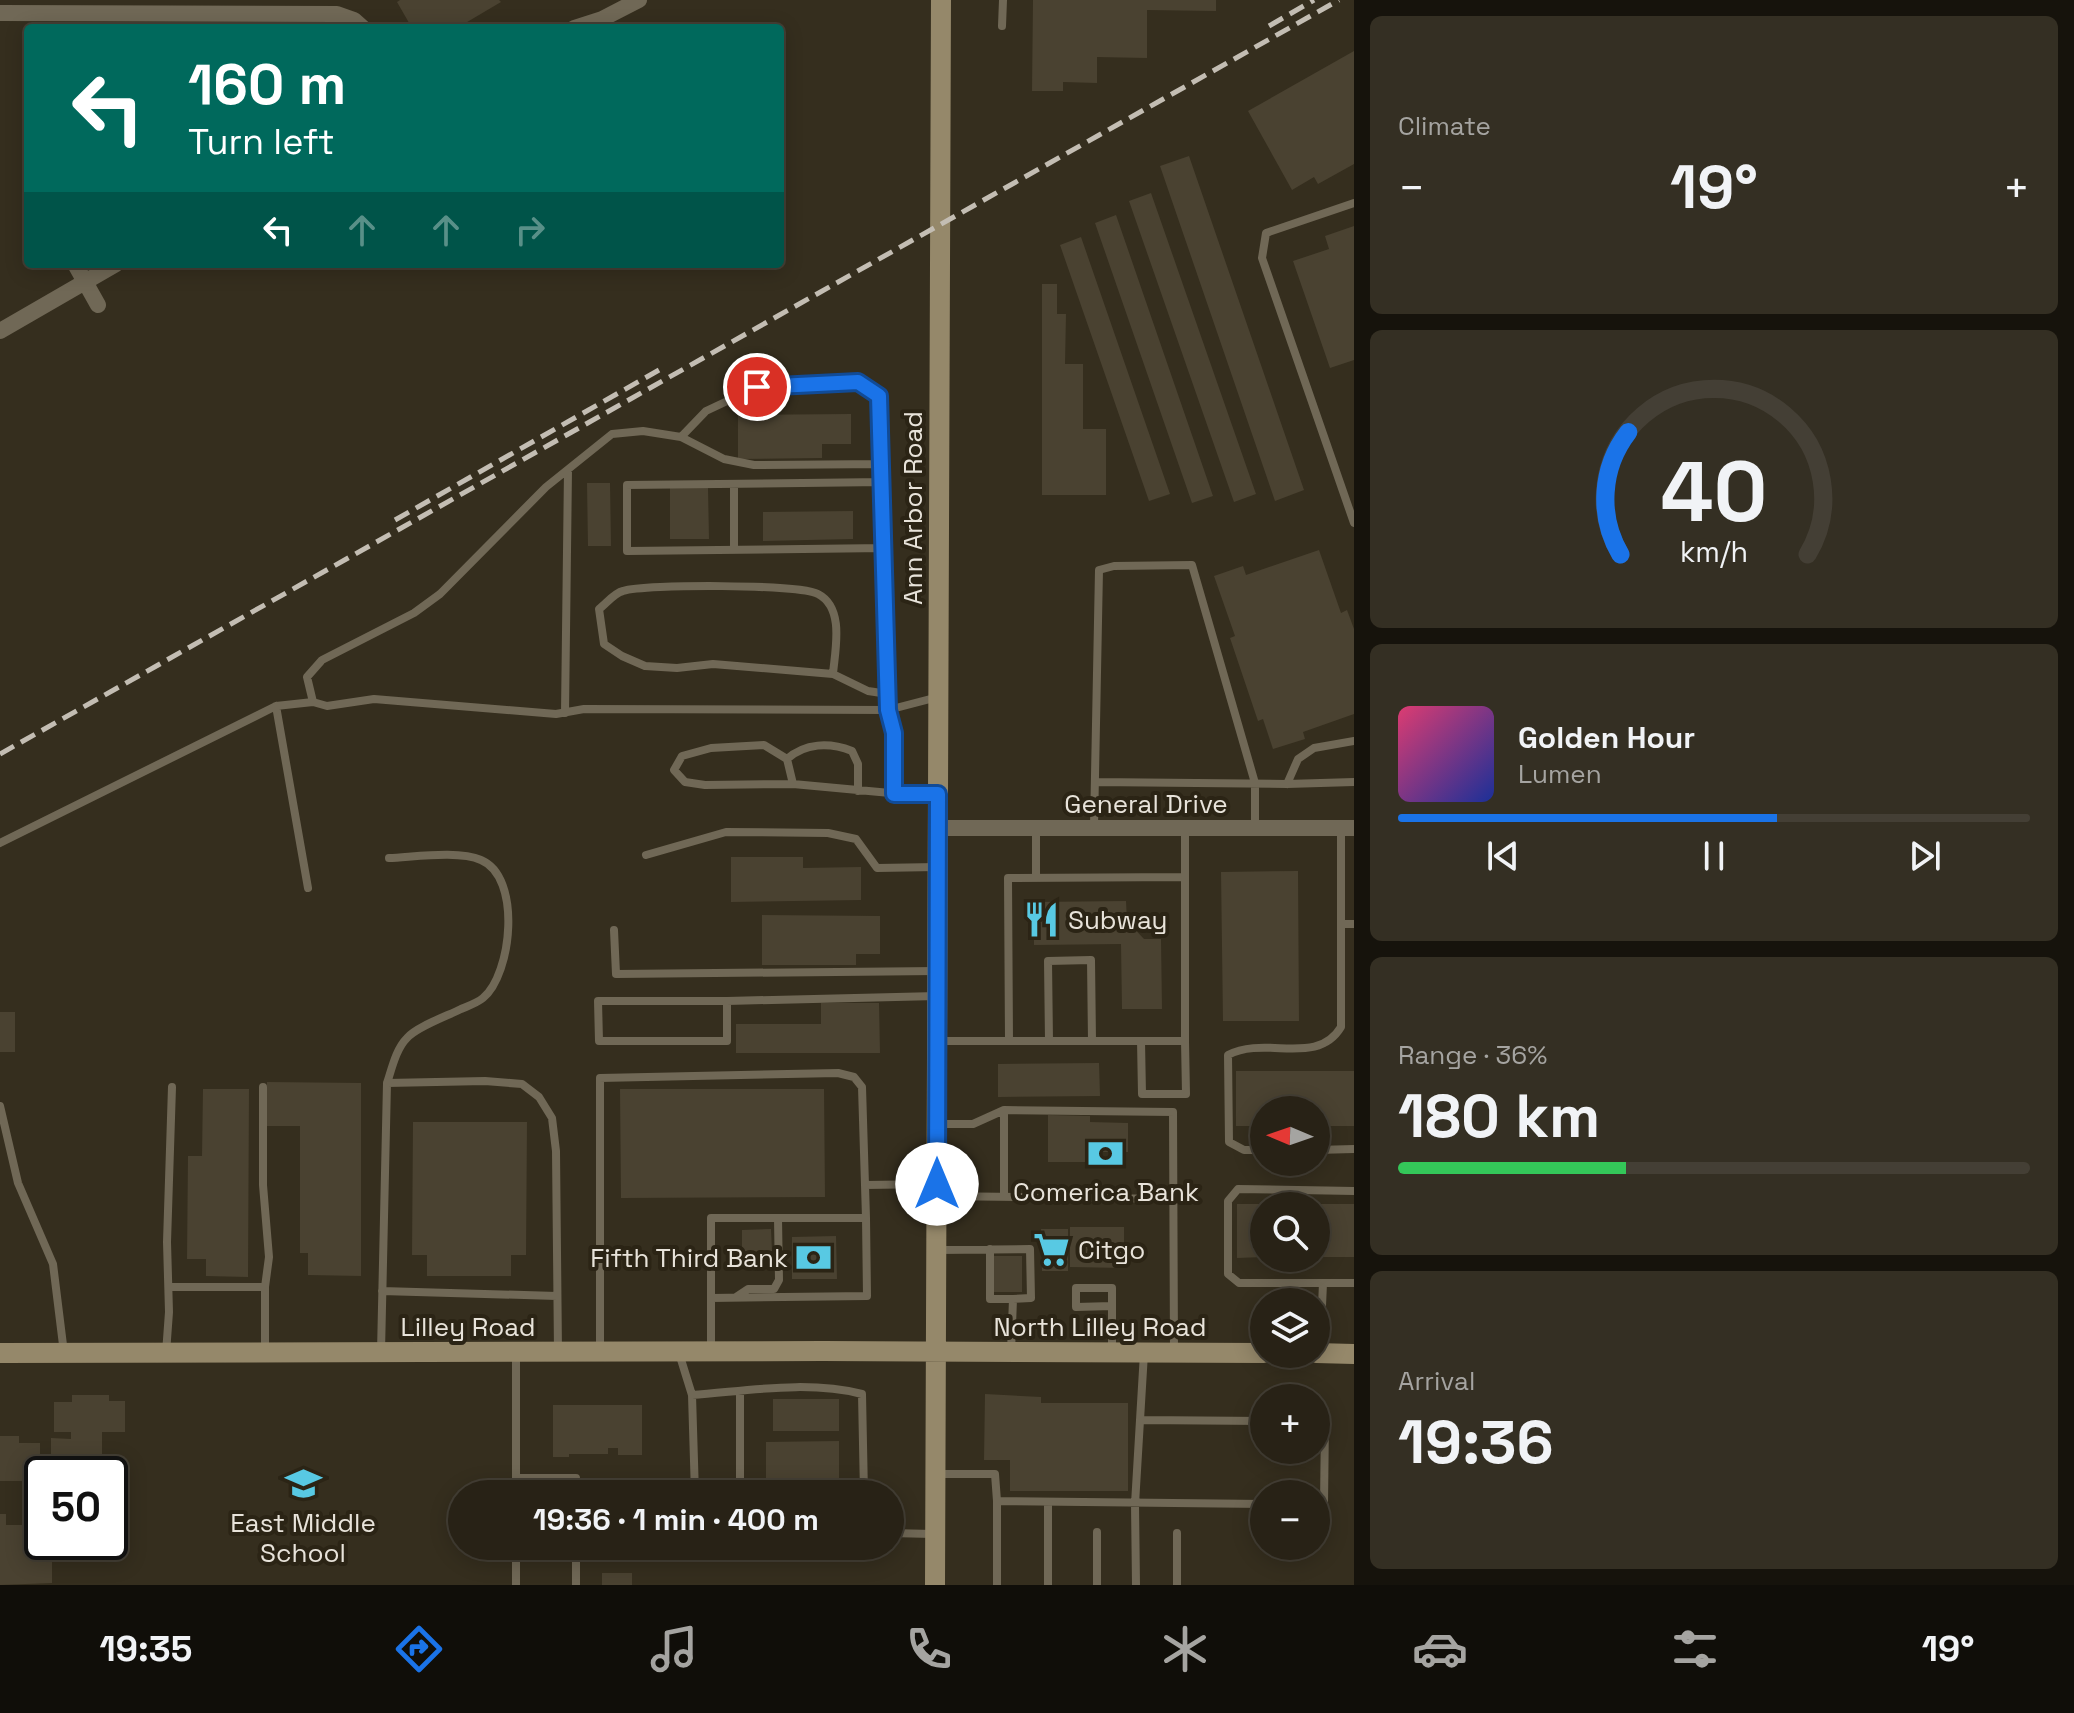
<!DOCTYPE html>
<html lang="en">
<head>
<meta charset="utf-8">
<style>
	:root { --surface:#282216; --page:#342f23; --text:#f1f3f6; --muted:#a5a4a1; --line:#443f35; --accent:#1a73e8 }
	body { margin:0; font-family:"Space Grotesk",sans-serif; background:var(--page); color:var(--text); height:100vh; display:flex; flex-direction:column; font-size:30px; white-space:nowrap }
	* { box-sizing:border-box; margin:0 }
	p { font-size:26px; color:var(--muted) }
	.icon { flex:none; width:44px; height:44px; fill:none; stroke:currentColor; stroke-width:2; stroke-linecap:round; stroke-linejoin:round }
	.map { position:relative; flex:1; overflow:hidden }
	.drawer { display:flex; flex-direction:column; gap:16px; padding:16px; background:#16130c; width:720px }
	.drawer>* { flex:none }
	.top-card { position:absolute; left:24px; top:24px; width:760px; height:244px; border-radius:8px; box-shadow:0 4px 20px #0003,0 0 0 2px var(--line); background:#00695c; color:#fff; overflow:hidden }
	.needle { width:52px; rotate:272deg }
	.controls { position:absolute; left:1250px; top:1096px; display:grid; gap:16px }
	.controls a { display:grid; place-items:center; width:80px; height:80px; border-radius:50%; background:var(--surface); box-shadow:0 4px 20px #0003,0 0 0 2px var(--line); font-size:40px }
	.speed { position:absolute; left:24px; top:1456px; display:flex; gap:16px; font-size:40px; font-weight:700; text-align:center }
	.speed>* { display:grid; place-content:center; width:104px; height:104px; border-radius:50%; background:var(--surface); box-shadow:0 4px 20px #0003,0 0 0 2px var(--line); line-height:1 }
	.speed .limit { border:4px solid #111; border-radius:12px; background:#fff; color:#111 }
	.pin { position:absolute; display:grid; place-items:center; width:68px; height:68px; color:#fff; margin:-34px; border:4px solid #fff; border-radius:50%; box-shadow:0 2px 8px #0007 }
	.me { position:absolute; width:88px; margin:-44px; rotate:0deg; stroke-linejoin:round; filter:drop-shadow(0 0 6px #0008) }
	.turn { display:flex; align-items:center; gap:28px; height:168px; padding:0 32px; font-size:36px }
	.turn .icon { width:104px; height:104px; stroke-width:2.5 }
	.turn b { display:block; font-size:56px; line-height:68px }
	.lanes { display:flex; align-items:center; height:76px; padding:0 32px; background:#0003; justify-content:center; gap:40px; direction:ltr }
	.lanes .off { opacity:.35 }
	.big { font-size:60px; font-weight:800; line-height:1.1 }
	.drawer .widget { flex:1; display:flex; flex-direction:column; justify-content:center; gap:12px; min-width:0; padding:0 28px; border-radius:12px; background:var(--page) }
	.drawer .dial { align-items:center; gap:0 }
	.dial svg { height:208px; overflow:visible; fill:none; stroke:var(--line); stroke-width:7; stroke-linecap:round; text-anchor:middle }
	.dial text { fill:var(--text); stroke:none }
	.song { display:flex; align-items:center; gap:24px }
	.cover { width:96px; height:96px; border-radius:12px; background:linear-gradient(135deg,hsl(340 70% 55%),hsl(230 70% 35%)) }
	.played { height:8px; border-radius:4px; background:linear-gradient(90deg,var(--accent) 60%,var(--line) 60%) }
	.keys { display:flex; justify-content:space-around; direction:ltr }
	.heat { display:flex; justify-content:space-between; align-items:center; font-size:44px; direction:ltr }
	.charge { height:12px; border-radius:6px; background:linear-gradient(90deg,#34c759 36%,var(--line) 0) }
	.trip { position:absolute; left:448px; top:1480px; width:456px; height:80px; border-radius:40px; background:var(--surface); box-shadow:0 4px 20px #0003,0 0 0 2px var(--line); font-weight:800; line-height:80px; text-align:center }
	.tabs { display:flex; height:128px; justify-content:space-around; align-items:center; background:#100e09; color:var(--muted) }
	.tabs .icon { width:56px; height:56px }
	.tabs .on { color:var(--accent) }
	.tabs b { font-size:36px; color:var(--text) }
	main { display:flex; flex:1; min-height:0 }
	.map>svg:first-child { display:block }
	.building { fill:#4a4231 }
	.lines { fill:none; stroke-linecap:round; stroke-linejoin:round }
	.lane { stroke:#706856; stroke-width:8 }
	.street { stroke:#706856; stroke-width:16 }
	.secondary { stroke:#95886a; stroke-width:20 }
	.rail { stroke:#c3bdb3; stroke-width:5; stroke-dasharray:16 8; stroke-linecap:butt }
	.route-casing { stroke:#114b97; stroke-width:20 }
	.route { stroke:#1a73e8; stroke-width:14 }
	.labels { text-anchor:middle; dominant-baseline:central; stroke-width:8; stroke-linejoin:round; paint-order:stroke }
	.street-label { font-size:26px; fill:#e8e3da; stroke:#2b2415 }
	.poi-label { font-size:26px; fill:#e8e3da; stroke:#2b2415; text-anchor:start }
</style>
</head>
<body>
<main>
<div class="map">
<svg width="1354" height="1585" viewBox="0 0 1354 1585">
	<rect width="100%" height="100%" fill="#352e1e"/>
	<path class="building" d="M400 0H499L501 2 457 28H412L397 2Z
		M1033 0H1216V11L1147 10V58L1097 57V83L1063 82V91H1032Z
		M1354 51V164L1318 184 1314 177 1292 190 1248 111Z
		M1189 156 1304 490 1275 501 1160 166Z
		M1151 193 1256 494 1234 502 1129 201Z
		M1116 215 1213 496 1192 503 1095 223Z
		M1354 226V360L1330 368 1293 261 1329 249 1325 236Z
		M1081 237 1170 494 1149 501 1060 245Z
		M1042 284H1057V314H1066L1065 364H1083V429H1106V495H1042Z
		M851 414V444H822V458L738 459V415Z
		M587 483H610L611 546H588Z
		M670 488H708L709 539H670Z
		M853 511V539L763 541V512Z
		M1319 550 1341 613 1347 610 1354 629V714L1303 732 1305 739 1273 749 1263 719 1258 721 1230 638 1235 636 1214 576 1243 566 1246 575Z
		M731 857H803V868L861 867V900L731 902Z
		M1298 871 1299 1021H1223L1221 872Z
		M1126 901 1127 921 1144 939H1161L1162 1009H1122L1121 944 1034 945V902Z
		M762 915 880 916V954H856V965H762Z
		M821 1003H879L880 1053H736V1024H821Z
		M0 1012H15V1052H0Z
		M1099 1063 1100 1096 998 1097V1064Z
		M1236 1071H1354V1126H1316V1110H1264V1126H1236Z
		M267 1082 361 1083V1276L308 1275V1253H300V1126H267Z
		M203 1089H249L248 1277 206 1276V1259H187L188 1156H202Z
		M620 1089H824L825 1197 621 1198Z
		M1048 1115 1090 1116V1122L1128 1123V1152H1089V1162H1048Z
		M413 1122H527L526 1255H511V1276H427V1255H412Z
		M1237 1204H1264V1257L1237 1258Z
		M1316 1204H1354V1257H1316Z
		M1070 1227H1124V1268L1070 1267Z
		M771 1229 772 1251 742 1252V1230Z
		M1041 1229H1068V1271H1042Z
		M836 1236 837 1279H792V1237Z
		M993 1256H1022V1292H993Z
		M985 1394 1041 1397V1403H1128V1491H1010V1460H984Z
		M72 1395H109V1401H125V1432H102V1474H51V1438L71 1439V1432H54V1402H72Z
		M773 1399H839V1431H773Z
		M553 1405H642V1455H618V1448H608V1454H569V1457H553Z
		M0 1436H19V1443H40V1455H48V1474H42V1481H0Z
		M839 1441V1494H766V1442Z
		M0 1514H6V1525H42V1542H52V1583L0 1585Z
		M602 1573H632V1585H602Z"/>
	<g class="lines">
		<path class="lane" d="M1002 26 1003 0
			M1354 203 1266 233 1262 258 1354 523
			M681 437 706 411 757 387 858 382 879 396 888 710 894 733V794
			M883 482 627 485V551L885 548
			M734 550V484
			M833 674C835 650 845 608 818 594 800 584 645 584 623 591 614 593 606 604 599 609L604 644 622 656 645 666 677 668 713 664 833 674 868 691 888 694
			M313 702 307 677 322 660 414 613 440 594 546 487 612 434 643 431 681 437 724 459 754 465 883 464
			M276 706 313 702 327 706 374 699 556 714 584 709 888 710 938 697
			M565 713 568 470
			M787 759C805 743 829 742 852 751L858 764V791
			M1095 782 1287 784 1354 782
			M793 784 787 759 764 745 711 748 682 756 674 770 685 782 705 785 793 784 901 794H938
			M1287 784 1298 759 1314 748 1354 741
			M1094 827 1099 570 1114 566 1192 565 1255 783V828
			M0 843 276 706 308 888
			M646 855 726 832 828 833 856 839 877 868 937 867
			M1036 878V828
			M1341 924H1354
			M614 930 616 974 937 971
			M727 1001H598L599 1041H727V1001L937 996
			M939 1041H1009L1008 878 1185 877V828
			M1009 1041H1185V877
			M1049 1041 1048 961 1091 960 1092 1041
			M1141 1041 1142 1094H1186L1185 1041
			M387 1083 485 1081 522 1084 539 1097 552 1118 556 1151 558 1352
			M263 1087V1185L269 1257 265 1287V1352
			M0 1106 18 1183 53 1264 64 1353
			M938 1124H973L1004 1110 1173 1112 1174 1353
			M1264 1150H1244L1229 1142 1228 1055C1266 1035 1317 1067 1341 1027V828
			M1316 1150 1354 1149
			M865 1185 936 1184
			M1354 1191 1238 1189 1228 1201V1274L1239 1283H1354
			M938 1196 1173 1199
			M1004 1197V1110
			M990 1249V1299H1013
			M937 1250 1030 1249 1031 1298 1013 1299 1011 1352
			M169 1287H265
			M382 1291 557 1296
			M736 1297 748 1289H774L779 1280 778 1218
			M1112 1306 1076 1307V1288H1112V1352
			M600 1350V1078L838 1073 854 1077 862 1087 866 1218
			M711 1351V1218H866L867 1296 711 1298
			M381 1352 387 1083C392 1068 396 1049 407 1038 416 1027 447 1016 461 1009 468 1006 477 1003 483 998 512 974 522 877 481 860 459 850 414 857 389 858
			M1320 1352 1323 1283
			M166 1353 169 1312 167 1242 172 1087
			M679 1353 692 1395C748 1391 807 1380 862 1394L864 1494
			M740 1391V1494
			M692 1395 695 1494
			M1140 1420 1264 1421
			M1316 1421H1325L1324 1504H1316
			M936 1474H995L997 1501
			M516 1478H576V1494
			M516 1494V1354
			M1048 1502V1585
			M1097 1532V1585
			M890 1533 933 1534
			M576 1546V1585
			M766 1546H849
			M516 1585V1546
			M997 1585V1501L1264 1504
			M1136 1585 1135 1504 1144 1353
			M1177 1585V1533"/>
		<path class="street" d="M0 13 337 14 354 20 363 28
			M574 28 602 19 639 0
			M75 264 98 305
			M0 331 116 264
			M938 828H1354"/>
		<path class="secondary" d="M0 1353 823 1351 1264 1353
			M1316 1353 1354 1354
			M935 1585 941 0"/>
		<path class="rail" d="M1269 26 1314 0
			M395 520 659 370
			M0 754 1339 0"/>
	</g>
	<g class="lines">
		<defs>
			<path id="route" d="M757 387 858 382 879 396 888 710 894 733V794H938L937 1184"/>
		</defs>
		<use href="#route" class="route-casing"/>
		<use href="#route" class="route"/>
	</g>
	<defs>
		<symbol id="restaurant-bare" viewBox="-9 -9 18 18"><path d="M-5-6h1v4h1v-4h1v4h1v-4h1v5L-1.5 .5V6h-2V.5L-5-1ZM5-6V6H3V1.5H1.5Q1.5-4 5-6Z" fill="#58c9e3" stroke="#2b2415" stroke-width="2.5" paint-order="stroke"/></symbol>
		<symbol id="bank-bare" viewBox="-9 -9 18 18"><path d="M-6-4H6V4H-6ZM0-2.3a2.3 2.3 0 1 0 0 4.6a2.3 2.3 0 1 0 0-4.6Z" fill="#58c9e3" stroke="#2b2415" stroke-width="2.5" paint-order="stroke"/></symbol>
		<symbol id="supermarket-bare" viewBox="-9 -9 18 18"><path d="M-6-5.5h2.5l.6 2H6L4.5 2H-2.5L-4.4-4H-6ZM-1.5 3.2a1.3 1.3 0 1 0 .1 0ZM3 3.2a1.3 1.3 0 1 0 .1 0Z" fill="#58c9e3" stroke="#2b2415" stroke-width="2.5" paint-order="stroke"/></symbol>
		<symbol id="school-bare" viewBox="-9 -9 18 18"><path d="M0-5L7-2L0 1L-7-2ZM-4 1L0 2.5L4 1V4Q0 6-4 4Z" fill="#58c9e3" stroke="#2b2415" stroke-width="2.5" paint-order="stroke"/></symbol>
	</defs>
	<g fill-rule="evenodd">
		<use href="#restaurant-bare" x="1016" y="894" width="51" height="51"/>
		<use href="#bank-bare" x="1080" y="1128" width="51" height="51"/>
		<use href="#supermarket-bare" x="1026" y="1224" width="51" height="51"/>
		<use href="#bank-bare" x="788" y="1232" width="51" height="51"/>
		<use href="#school-bare" x="278" y="1458" width="51" height="51"/>
	</g>
	<g class="labels">
		<g class="street-label">
			<text transform="translate(913 508) rotate(-90)">Ann Arbor Road</text>
			<text x="1146" y="804">General Drive</text>
			<text x="468" y="1327">Lilley Road</text>
			<text x="1100" y="1327">North Lilley Road</text>
		</g>
		<g class="poi-label">
			<text x="1068" y="920">Subway</text>
			<text x="1106" y="1192" text-anchor="middle">Comerica Bank</text>
			<text x="1078" y="1250">Citgo</text>
			<text x="788" y="1258" text-anchor="end">Fifth Third Bank</text>
			<text x="303" y="1523" text-anchor="middle">East Middle<tspan x="303" dy="30">School</tspan></text>
		</g>
	</g>
</svg>
<div class="controls">
<a><svg class="needle" viewBox="-14 -14 28 28"><path d="M0-13l5 13h-10z" fill="#e53935"/><path d="M0 13l5-13h-10z" fill="#a5a4a1"/></svg></a>
<a><svg class="icon" aria-label="search" viewBox="0 0 24 24"><circle cx="10" cy="10" r="6"/><path d="M15 15l6 6"/></svg></a>
<a><svg class="icon" aria-label="layers" viewBox="0 0 24 24"><path d="M12 4l9 5-9 5-9-5zM3 14l9 5 9-5"/></svg></a>
<a>+</a>
<a>−</a>
</div>
<div class="speed"><div class="limit">50</div></div>
<div class="pin" style="left:757px;top:387px;background:#d93025"><svg class="icon" aria-label="arrive" viewBox="0 0 24 24"><path d="M6 21V4h12l-3 4 3 4H6"/></svg></div>
<svg class="me" style="left:937px;top:1184px" viewBox="-20 -20 40 40"><circle r="19" fill="#fff"/><path d="M0-13L10 11 0 6-10 11z" fill="#1a73e8"/></svg>
<div class="trip">19:36 · 1 min · 400 m</div>
<div class="top-card">
<div class="turn"><svg class="icon" aria-label="left" viewBox="0 0 24 24"><path d="M17 20v-9H6M10 6l-5 5 5 5"/></svg><div><b>160 m</b>Turn left</div></div>
<div class="lanes"><svg class="icon" aria-label="left" viewBox="0 0 24 24"><path d="M17 20v-9H6M10 6l-5 5 5 5"/></svg><svg class="icon off" aria-label="ahead" viewBox="0 0 24 24"><path d="M12 20V5M6 11l6-6 6 6"/></svg><svg class="icon off" aria-label="ahead" viewBox="0 0 24 24"><path d="M12 20V5M6 11l6-6 6 6"/></svg><svg class="icon off" aria-label="right" viewBox="0 0 24 24"><path d="M7 20v-9h11M14 6l5 5-5 5"/></svg></div>
</div>
</div>
<section class="drawer">
<div class="widget"><p>Climate</p>
<div class="heat"><a>−</a><b class="big">19°</b><a>+</a></div>
</div>
<div class="widget dial"><svg viewBox="0 0 100 80">
<path d="M14 69A42 42 0 1 1 86 69"/>
<path d="M14 69A42 42 0 0 1 17 22" stroke="#1a73e8"/>
<text x="50" y="56" font-size="32" font-weight="700">40</text>
<text x="50" y="72" font-size="11">km/h</text>
</svg></div>
<div class="widget">
<div class="song"><i class="cover"></i><div><b>Golden Hour</b><p>Lumen</p></div></div>
<div class="played"></div>
<div class="keys"><svg class="icon" aria-label="previous" viewBox="0 0 24 24"><path d="M18 5L8 12l10 7zM5 5v14"/></svg><svg class="icon" aria-label="pause" viewBox="0 0 24 24"><path d="M8 5v14M16 5v14"/></svg><svg class="icon" aria-label="next" viewBox="0 0 24 24"><path d="M6 5l10 7-10 7zM19 5v14"/></svg></div>
</div>
<div class="widget"><p>Range · 36%</p><b class="big">180 km</b><div class="charge"></div></div>
<div class="widget"><p>Arrival</p><b class="big">19:36</b></div>
</section>
</main>
<nav class="tabs">
<b>19:35</b>
<svg class="icon on" aria-label="directions" viewBox="0 0 24 24"><path d="M12 3l9 9-9 9-9-9zM9 14v-3h6M13 9l2 2-2 2"/></svg>
<svg class="icon" aria-label="music" viewBox="0 0 24 24"><path d="M9 18V5l10-2v13"/><circle cx="6" cy="18" r="3"/><circle cx="16" cy="16" r="3"/></svg>
<svg class="icon" aria-label="phone" viewBox="0 0 24 24"><path d="M5 4h4l2 5-3 2q2 4 5 5l2-3 5 2v4C11 20 4 13 5 4z"/></svg>
<svg class="icon" aria-label="climate" viewBox="0 0 24 24"><path d="M12 3v18M4 7l16 10M4 17L20 7"/></svg>
<svg class="icon" aria-label="car" viewBox="0 0 24 24"><path d="M5 17H2v-5l4-1 3-4h7l3 4 3 1v5h-3M9 17h6M6 11h13"/><circle cx="7" cy="17" r="2"/><circle cx="17" cy="17" r="2"/></svg>
<svg class="icon" aria-label="filters" viewBox="0 0 24 24"><path d="M4 7h16M4 17h16"/><circle cx="9" cy="7" r="2"/><circle cx="15" cy="17" r="2"/></svg>
<b>19°</b>
</nav>
</body>
</html>
